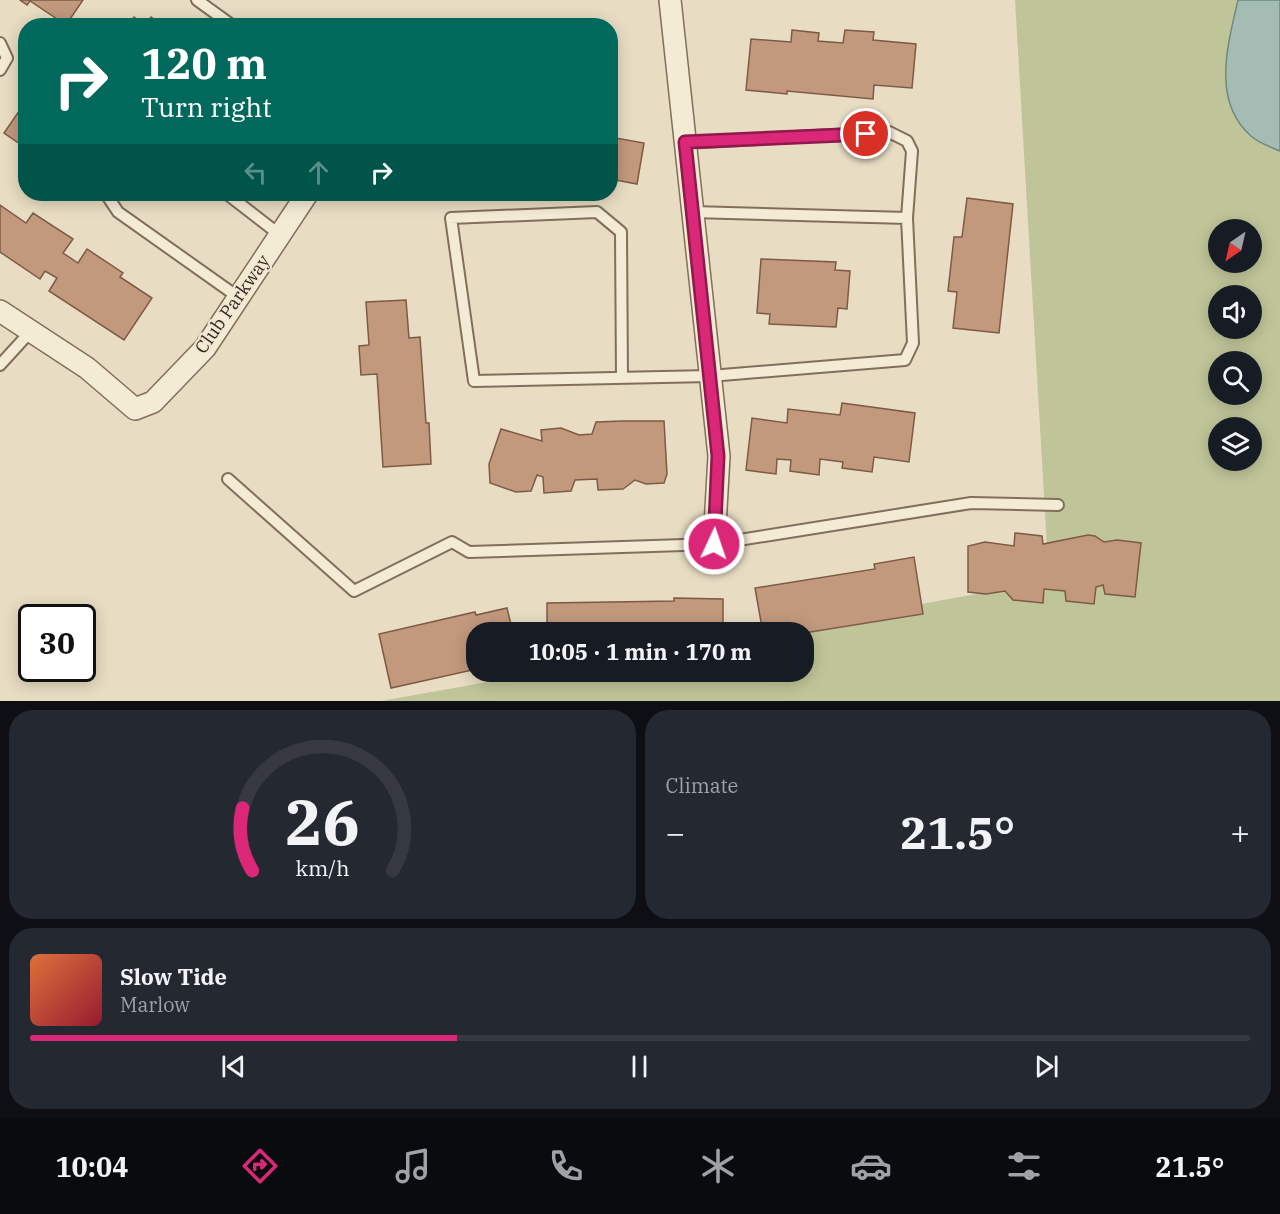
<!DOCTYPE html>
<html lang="en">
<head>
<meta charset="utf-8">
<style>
	:root { --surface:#171b24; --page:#242831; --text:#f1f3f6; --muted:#9ea1a6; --line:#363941; --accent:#db2777 }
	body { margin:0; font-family:"IBM Plex Serif",serif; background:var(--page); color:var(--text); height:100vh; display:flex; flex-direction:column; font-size:22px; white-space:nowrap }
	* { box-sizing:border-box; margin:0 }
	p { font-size:20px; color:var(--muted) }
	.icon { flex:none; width:33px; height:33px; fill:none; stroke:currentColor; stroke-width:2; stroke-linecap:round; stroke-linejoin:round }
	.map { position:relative; height:701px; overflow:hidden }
	.details { display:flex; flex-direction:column; gap:9px; padding:9px; background:#0d0f14; flex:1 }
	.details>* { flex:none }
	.banner { position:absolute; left:18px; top:18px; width:600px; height:183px; border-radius:24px; box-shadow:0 3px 15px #0003; background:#00695c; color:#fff; overflow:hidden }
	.needle { width:39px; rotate:214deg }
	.controls { position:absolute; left:1208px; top:219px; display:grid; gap:12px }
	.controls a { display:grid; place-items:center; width:54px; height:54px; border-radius:50%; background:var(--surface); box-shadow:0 3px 15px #0003; font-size:30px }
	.speed { position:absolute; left:18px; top:604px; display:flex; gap:12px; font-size:30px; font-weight:700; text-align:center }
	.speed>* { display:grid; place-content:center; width:78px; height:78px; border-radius:50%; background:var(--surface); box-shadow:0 3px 15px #0003; line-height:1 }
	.speed .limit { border:3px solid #111; border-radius:9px; background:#fff; color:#111 }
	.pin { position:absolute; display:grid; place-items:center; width:51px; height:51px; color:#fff; margin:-26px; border:3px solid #fff; border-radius:50%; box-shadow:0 2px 6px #0007 }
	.me { position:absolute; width:66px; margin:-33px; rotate:3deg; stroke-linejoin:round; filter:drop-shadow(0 0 4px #0008) }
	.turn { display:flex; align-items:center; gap:21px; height:126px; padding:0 24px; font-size:27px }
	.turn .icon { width:78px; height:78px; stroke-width:2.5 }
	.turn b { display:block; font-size:42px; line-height:51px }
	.lanes { display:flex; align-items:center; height:57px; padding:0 24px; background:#0003; justify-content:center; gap:30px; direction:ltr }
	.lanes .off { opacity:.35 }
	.big { font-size:45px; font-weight:700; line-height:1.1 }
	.details .widget { flex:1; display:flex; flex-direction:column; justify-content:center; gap:9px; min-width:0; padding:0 21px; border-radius:24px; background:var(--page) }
	.details .dial { align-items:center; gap:0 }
	.dial svg { height:156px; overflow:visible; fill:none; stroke:var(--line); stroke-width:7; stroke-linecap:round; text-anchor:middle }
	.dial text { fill:var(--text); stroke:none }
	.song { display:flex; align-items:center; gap:18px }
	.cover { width:72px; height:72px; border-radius:9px; background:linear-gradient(135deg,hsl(20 70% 55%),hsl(350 70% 35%)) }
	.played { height:6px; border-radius:3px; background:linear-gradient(90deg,var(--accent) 35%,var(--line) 35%) }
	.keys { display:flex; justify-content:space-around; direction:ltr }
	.heat { display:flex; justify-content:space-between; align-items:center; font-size:33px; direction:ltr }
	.details .tiles { flex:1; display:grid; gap:9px; grid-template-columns:1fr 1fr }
	.widget:last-child { grid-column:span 2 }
	.trip { position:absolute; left:466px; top:622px; width:348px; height:60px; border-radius:24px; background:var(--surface); box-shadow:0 3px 15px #0003; font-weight:700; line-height:60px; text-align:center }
	.tab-bar { display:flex; height:96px; justify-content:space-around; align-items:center; background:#090b0e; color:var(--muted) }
	.tab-bar .icon { width:42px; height:42px }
	.tab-bar .on { color:var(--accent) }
	.tab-bar b { font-size:27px; color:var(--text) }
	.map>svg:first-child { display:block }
	.green { fill:#c0c599; fill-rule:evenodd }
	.water { fill:#a5bcb5; stroke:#6d8981; stroke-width:1.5 }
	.building { fill:#c2997d; stroke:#7d5a45; stroke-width:1.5 }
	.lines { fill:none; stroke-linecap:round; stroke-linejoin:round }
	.service-casing { stroke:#816f5c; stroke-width:14 }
	.minor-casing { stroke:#816f5c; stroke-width:24 }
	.service { stroke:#f4ebd5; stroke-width:10 }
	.minor { stroke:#f4ebd5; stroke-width:21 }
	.route-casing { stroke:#8e194d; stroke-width:15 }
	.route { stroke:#db2777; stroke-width:10 }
	.labels { text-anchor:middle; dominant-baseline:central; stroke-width:4.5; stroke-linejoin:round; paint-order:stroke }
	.street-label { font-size:18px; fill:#32281e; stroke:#f1e7d2 }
</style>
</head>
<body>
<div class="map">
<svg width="1280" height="701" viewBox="0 0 1280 701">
	<rect width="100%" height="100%" fill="#e8ddc3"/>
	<path class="green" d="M1015 0H1280V701H381L543 672H804V633H760L1049 581ZM1218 230H1251V262H1218ZM1218 296H1251V328H1218ZM1218 362H1251V394H1218ZM1218 428H1251V460H1218Z"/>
	<path class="water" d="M1238 0H1280V151C1271 147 1258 143 1251 136 1211 101 1228 44 1238 0Z"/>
	<path class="building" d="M20 0H83L66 25 30 1 27 5Z
		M134 17 146 25 151 17 164 26H128Z
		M792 30 819 33 818 41 843 43 845 30 874 32 873 40 916 44 912 88 874 85 873 99 787 91V94L746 90 751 39 791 42Z
		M26 101V148L4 133Z
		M610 137 644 143 637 184 610 179Z
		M967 198 1013 204 999 333 953 328 957 292 948 291 954 237H962Z
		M0 205 26 223 33 213 73 239 63 253 78 263 87 249 123 273 120 277 152 298 124 340 49 291 57 278 45 271 40 279 0 252Z
		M761 259 836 262 835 270 850 271 847 309 838 308 836 327 769 324 770 314 757 313Z
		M406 300 409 338 420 337 426 423H429L431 464 383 467 377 374 361 375 359 346 369 345 366 302Z
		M842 403 915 413 909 462 874 457 872 472 842 468 843 462 820 459 819 475 790 471 791 460 777 459 776 474 746 470 752 418 787 423 788 409 840 415Z
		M622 421H664L667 474 664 483 646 484 635 480 623 489 598 490 597 479 575 480 571 491 544 493 543 477 537 475 531 491 516 492 490 483 489 464 501 429 542 441 541 430 561 428 579 435 592 434 596 422Z
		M1015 533 1042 536 1043 544 1088 535 1095 536 1104 542 1117 540 1141 543 1135 597 1105 594 1103 585 1096 587 1094 604 1066 601 1065 591 1044 589 1043 603 1013 600 1005 591 986 594 968 592V546L985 542 1014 546Z
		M914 557 923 614 804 633H763L755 588 875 569 874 564Z
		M674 598 723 599V633H547V603L674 601Z
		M507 608 513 633H477V669L391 688 379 634 475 612 476 615Z"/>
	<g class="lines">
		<defs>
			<path id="service" d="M197 0 233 26
				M0 43 7 58 0 70
				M106 194 118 212 238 297
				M227 194 280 235
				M693 212 907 218
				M0 365 31 331
				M622 378 621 232 597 212 451 218 474 381 710 376 905 360 913 343 907 218 912 151 907 141 889 132 685 143
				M228 479 354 591 452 542 469 552 714 544 971 503 1058 505"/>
			<path id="minor" d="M670 0 719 456 714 544
				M0 311 87 368 135 409 153 402 205 348 307 194"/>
		</defs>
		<use href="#service" class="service-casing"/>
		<use href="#minor" class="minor-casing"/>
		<use href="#service" class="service"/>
		<use href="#minor" class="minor"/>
	</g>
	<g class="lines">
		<defs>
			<path id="route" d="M714 544 718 456 685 142 866 134"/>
		</defs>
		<use href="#route" class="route-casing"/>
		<use href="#route" class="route"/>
	</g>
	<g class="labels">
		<g class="street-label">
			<text transform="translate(232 304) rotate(-55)">Club Parkway</text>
		</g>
	</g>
</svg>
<div class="controls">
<a><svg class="needle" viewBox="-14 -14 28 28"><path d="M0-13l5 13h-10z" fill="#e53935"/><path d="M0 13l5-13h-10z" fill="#9ea1a6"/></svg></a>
<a><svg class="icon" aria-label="sound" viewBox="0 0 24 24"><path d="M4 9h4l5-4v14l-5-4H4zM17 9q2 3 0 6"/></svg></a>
<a><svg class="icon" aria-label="search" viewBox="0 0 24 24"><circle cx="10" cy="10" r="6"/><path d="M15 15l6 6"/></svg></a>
<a><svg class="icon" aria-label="layers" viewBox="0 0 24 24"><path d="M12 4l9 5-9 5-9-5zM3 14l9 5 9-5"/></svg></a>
</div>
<div class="speed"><div class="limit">30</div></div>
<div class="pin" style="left:866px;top:134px;background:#d93025"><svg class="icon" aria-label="arrive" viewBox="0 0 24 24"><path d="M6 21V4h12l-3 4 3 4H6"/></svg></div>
<svg class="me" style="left:714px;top:544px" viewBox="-20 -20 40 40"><circle r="17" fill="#db2777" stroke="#fff" stroke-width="3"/><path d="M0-11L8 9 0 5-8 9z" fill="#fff"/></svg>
<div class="trip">10:05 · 1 min · 170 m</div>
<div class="banner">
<div class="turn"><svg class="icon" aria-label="right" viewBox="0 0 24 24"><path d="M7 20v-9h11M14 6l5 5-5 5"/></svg><div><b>120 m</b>Turn right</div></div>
<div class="lanes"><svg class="icon off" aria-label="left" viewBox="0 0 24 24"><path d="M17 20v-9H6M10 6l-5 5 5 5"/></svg><svg class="icon off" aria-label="ahead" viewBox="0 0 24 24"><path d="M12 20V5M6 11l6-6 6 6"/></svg><svg class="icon" aria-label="right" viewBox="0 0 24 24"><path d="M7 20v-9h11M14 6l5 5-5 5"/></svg></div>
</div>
</div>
<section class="details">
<div class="tiles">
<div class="widget dial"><svg viewBox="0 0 100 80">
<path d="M14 69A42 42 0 1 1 86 69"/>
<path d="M14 69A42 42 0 0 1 9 37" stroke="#db2777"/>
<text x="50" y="56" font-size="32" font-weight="700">26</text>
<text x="50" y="72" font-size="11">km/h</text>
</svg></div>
<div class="widget"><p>Climate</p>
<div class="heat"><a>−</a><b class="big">21.5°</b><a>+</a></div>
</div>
<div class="widget">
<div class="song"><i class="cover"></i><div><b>Slow Tide</b><p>Marlow</p></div></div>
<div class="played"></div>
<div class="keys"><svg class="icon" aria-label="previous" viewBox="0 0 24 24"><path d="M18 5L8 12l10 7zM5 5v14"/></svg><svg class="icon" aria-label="pause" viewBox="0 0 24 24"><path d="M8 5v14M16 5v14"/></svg><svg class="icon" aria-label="next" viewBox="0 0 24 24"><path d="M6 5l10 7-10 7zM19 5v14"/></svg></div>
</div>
</div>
</section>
<nav class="tab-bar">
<b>10:04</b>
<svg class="icon on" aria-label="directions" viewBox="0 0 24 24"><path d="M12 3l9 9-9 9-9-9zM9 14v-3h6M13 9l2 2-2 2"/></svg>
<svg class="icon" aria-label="music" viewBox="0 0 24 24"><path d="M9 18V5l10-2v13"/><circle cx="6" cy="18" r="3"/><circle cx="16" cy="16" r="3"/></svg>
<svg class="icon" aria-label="phone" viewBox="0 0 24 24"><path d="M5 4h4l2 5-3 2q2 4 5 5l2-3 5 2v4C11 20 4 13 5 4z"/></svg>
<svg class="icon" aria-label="climate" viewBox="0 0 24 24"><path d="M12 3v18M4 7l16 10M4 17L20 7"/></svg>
<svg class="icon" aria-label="car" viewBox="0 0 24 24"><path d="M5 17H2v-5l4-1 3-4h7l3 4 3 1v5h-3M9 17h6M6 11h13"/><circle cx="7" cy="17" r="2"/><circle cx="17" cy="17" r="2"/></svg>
<svg class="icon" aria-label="filters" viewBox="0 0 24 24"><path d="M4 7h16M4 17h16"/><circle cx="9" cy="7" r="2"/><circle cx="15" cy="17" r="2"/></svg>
<b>21.5°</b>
</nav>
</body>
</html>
